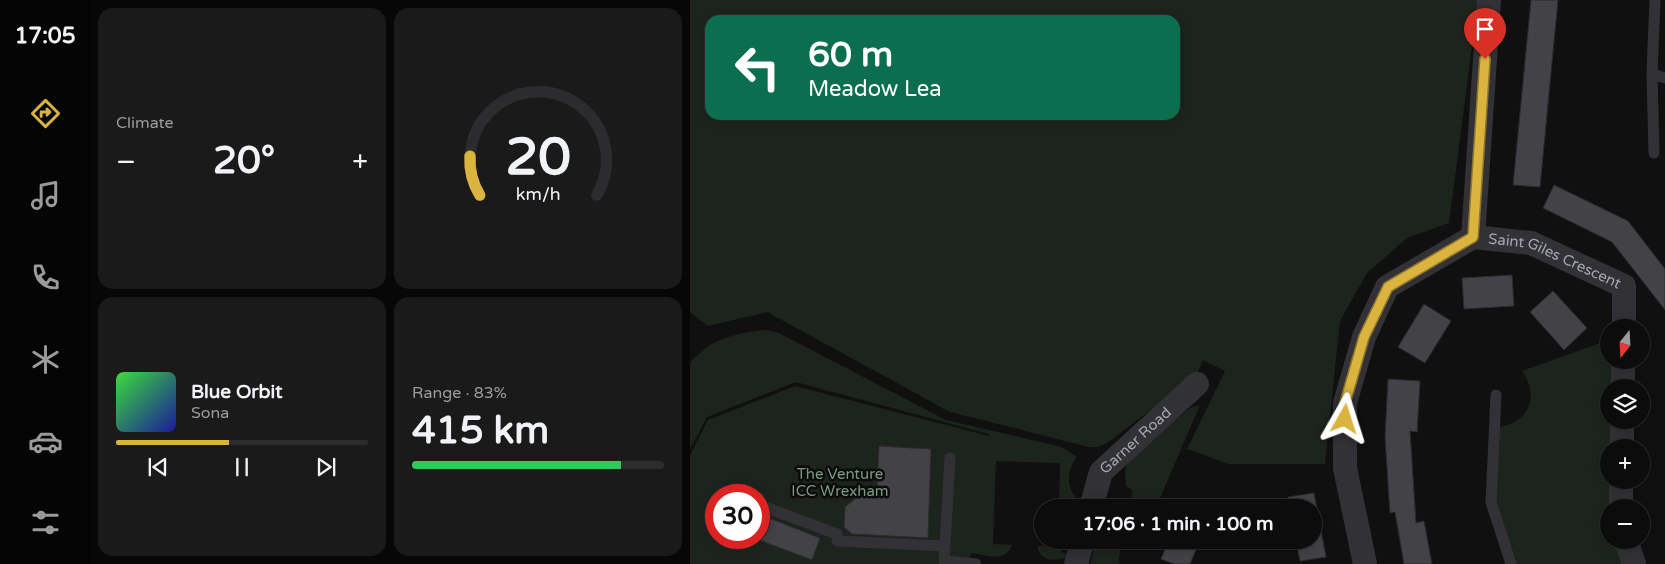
<!DOCTYPE html>
<html lang="en">
<head>
<meta charset="utf-8">
<style>
	:root { --surface:#0c0c0d; --page:#1a1a1b; --text:#f1f3f6; --muted:#9a9b9d; --line:#2c2c2e; --accent:#dbb43f }
	body { margin:0; font-family:"Varela Round",sans-serif; background:var(--page); color:var(--text); height:100vh; display:flex; flex-direction:column; font-size:19px; white-space:nowrap }
	* { box-sizing:border-box; margin:0 }
	p { font-size:16px; color:var(--muted) }
	.icon { flex:none; width:28px; height:28px; fill:none; stroke:currentColor; stroke-width:2; stroke-linecap:round; stroke-linejoin:round }
	.map { position:relative; flex:1; overflow:hidden }
	.side { display:flex; flex-direction:column; gap:8px; padding:8px; background:#070707; width:600px }
	.side>* { flex:none }
	.banner { position:absolute; left:15px; top:15px; width:475px; height:105px; border-radius:15px; box-shadow:0 2px 12px #0003,0 0 0 1px var(--line); background:#0b6e4f; color:#fff; overflow:hidden }
	.needle { width:32px; rotate:198deg }
	.controls { position:absolute; left:910px; top:319px; display:grid; gap:10px }
	.controls a { display:grid; place-items:center; width:50px; height:50px; border-radius:50%; background:var(--surface); box-shadow:0 2px 12px #0003,0 0 0 1px var(--line); font-size:25px }
	.speed { position:absolute; left:15px; top:484px; display:flex; gap:10px; font-size:25px; font-weight:700; text-align:center }
	.speed>* { display:grid; place-content:center; width:65px; height:65px; border-radius:50%; background:var(--surface); box-shadow:0 2px 12px #0003,0 0 0 1px var(--line); line-height:1 }
	.speed .limit { border:8px solid #d22; background:#fff; color:#111 }
	.pin { position:absolute; display:grid; place-items:center; width:42px; height:42px; color:#fff; margin:-51px -21px; border-radius:50% 50% 50% 0; rotate:-45deg; box-shadow:0 0 5px #0007 }
	.pin .icon { rotate:45deg }
	.me { position:absolute; width:55px; margin:-28px; rotate:6deg; stroke-linejoin:round; filter:drop-shadow(0 0 4px #0008) }
	.turn { display:flex; align-items:center; gap:18px; height:105px; padding:0 20px; font-size:22px }
	.turn .icon { width:65px; height:65px; stroke-width:2.5 }
	.turn b { display:block; font-size:35px; line-height:42px }
	.big { font-size:38px; font-weight:800; line-height:1.1 }
	.side .tile { flex:1; display:flex; flex-direction:column; justify-content:center; gap:8px; min-width:0; padding:0 18px; border-radius:15px; background:var(--page) }
	.side .dial { align-items:center; gap:0 }
	.dial svg { height:130px; overflow:visible; fill:none; stroke:var(--line); stroke-width:7; stroke-linecap:round; text-anchor:middle }
	.dial text { fill:var(--text); stroke:none }
	.song { display:flex; align-items:center; gap:15px }
	.cover { width:60px; height:60px; border-radius:8px; background:linear-gradient(135deg,hsl(120 70% 55%),hsl(240 70% 35%)) }
	.played { height:5px; border-radius:2px; background:linear-gradient(90deg,var(--accent) 45%,var(--line) 45%) }
	.keys { display:flex; justify-content:space-around; direction:ltr }
	.heat { display:flex; justify-content:space-between; align-items:center; font-size:28px; direction:ltr }
	.charge { height:8px; border-radius:4px; background:linear-gradient(90deg,#34c759 83%,var(--line) 0) }
	.side .tiles { flex:1; display:grid; gap:8px; grid-template-columns:repeat(2,1fr) }
	.trip { position:absolute; left:344px; top:499px; width:288px; height:50px; border-radius:25px; background:var(--surface); box-shadow:0 2px 12px #0003,0 0 0 1px var(--line); font-weight:800; line-height:50px; text-align:center }
	main { display:flex; flex:1; min-height:0 }
	.tabs { display:flex; flex-direction:column; width:90px; justify-content:space-around; align-items:center; background:#050505; color:var(--muted) }
	.tabs .icon { width:35px; height:35px }
	.tabs .current { color:var(--accent) }
	.tabs b { font-size:22px; color:var(--text) }
	.map>svg:first-child { display:block }
	.green { fill:#1d241e; fill-rule:evenodd }
	.building { fill:#424247; stroke:#2b2b2d }
	.lines { fill:none; stroke-linecap:round; stroke-linejoin:round }
	.lane { stroke:#323236; stroke-width:11 }
	.street { stroke:#323236; stroke-width:24 }
	.route-casing { stroke:#8e7529; stroke-width:12 }
	.route { stroke:#dbb43f; stroke-width:9 }
	.labels { text-anchor:middle; dominant-baseline:central; stroke-width:5; stroke-linejoin:round; paint-order:stroke }
	.street-label { font-size:15px; fill:#a3a6b1; stroke:#0b0b0c }
	.park-label { font-size:15px; fill:#7c9a81; stroke:#0b0b0c }
</style>
</head>
<body>
<main>
<nav class="tabs">
<b>17:05</b>
<svg class="icon current" aria-label="directions" viewBox="0 0 24 24"><path d="M12 3l9 9-9 9-9-9zM9 14v-3h6M13 9l2 2-2 2"/></svg>
<svg class="icon" aria-label="music" viewBox="0 0 24 24"><path d="M9 18V5l10-2v13"/><circle cx="6" cy="18" r="3"/><circle cx="16" cy="16" r="3"/></svg>
<svg class="icon" aria-label="phone" viewBox="0 0 24 24"><path d="M5 4h4l2 5-3 2q2 4 5 5l2-3 5 2v4C11 20 4 13 5 4z"/></svg>
<svg class="icon" aria-label="climate" viewBox="0 0 24 24"><path d="M12 3v18M4 7l16 10M4 17L20 7"/></svg>
<svg class="icon" aria-label="car" viewBox="0 0 24 24"><path d="M5 17H2v-5l4-1 3-4h7l3 4 3 1v5h-3M9 17h6M6 11h13"/><circle cx="7" cy="17" r="2"/><circle cx="17" cy="17" r="2"/></svg>
<svg class="icon" aria-label="filters" viewBox="0 0 24 24"><path d="M4 7h16M4 17h16"/><circle cx="9" cy="7" r="2"/><circle cx="15" cy="17" r="2"/></svg>
</nav>
<section class="side">
<div class="tiles">
<div class="tile"><p>Climate</p>
<div class="heat"><a>−</a><b class="big">20°</b><a>+</a></div>
</div>
<div class="tile dial"><svg viewBox="0 0 100 80">
<path d="M14 69A42 42 0 1 1 86 69"/>
<path d="M14 69A42 42 0 0 1 8 45" stroke="#dbb43f"/>
<text x="50" y="56" font-size="32" font-weight="700">20</text>
<text x="50" y="72" font-size="11">km/h</text>
</svg></div>
<div class="tile">
<div class="song"><i class="cover"></i><div><b>Blue Orbit</b><p>Sona</p></div></div>
<div class="played"></div>
<div class="keys"><svg class="icon" aria-label="previous" viewBox="0 0 24 24"><path d="M18 5L8 12l10 7zM5 5v14"/></svg><svg class="icon" aria-label="pause" viewBox="0 0 24 24"><path d="M8 5v14M16 5v14"/></svg><svg class="icon" aria-label="next" viewBox="0 0 24 24"><path d="M6 5l10 7-10 7zM19 5v14"/></svg></div>
</div>
<div class="tile"><p>Range · 83%</p><b class="big">415 km</b><div class="charge"></div></div>
</div>
</section>
<div class="map">
<svg width="975" height="564" viewBox="0 0 975 564">
	<rect width="100%" height="100%" fill="#101011"/>
	<path class="green" d="M0 0H788L759 223 717 238 677 273 650 321 635 464H539L497 449 535 371 513 360 506 376 417 443 408 447H399L260 412 77 312 18 326 0 312ZM20 20H485V115H20Z
		M77 330 89 333 256 420 372 447 387 457C379 467 376 480 382 492 386 499 388 500 386 507H369L370 463 306 461 303 544 322 545C316 563 296 555 281 553L279 564H0V455L18 420 105 386 299 436V434L106 382 17 417 0 449V362C7 356 14 349 22 344 38 335 60 331 77 330ZM26 495H69V538H26Z
		M919 338V360H933V387L919 388V420H932V447L919 448V480H931V507L919 508V540H936L944 564H821L801 502 809 427C839 423 850 395 832 371L916 341Z
		M510 405 466 507H441L442 490 436 486 435 471 438 460 500 408Z
		M368 540H379L378 548 373 546 371 552 376 553 375 558C361 561 351 561 347 546H367Z
		M407 540H431L429 560 430 564H400Z"/>
	<path class="building" d="M841 0H868L850 187 823 185Z
		M864 185 938 221 975 269V310L922 242 853 208Z
		M822 275 824 306 774 309 772 278Z
		M863 291 897 328 874 350 840 312Z
		M734 304 761 321 735 363 708 347Z
		M698 379 730 381 727 432 720 431 726 523 734 521 742 564H714L705 512 700 513 695 437Z
		M189 446 241 449 238 538 162 534 154 527 155 507 165 499V490L187 491Z
		M624 493 636 557 610 561 606 540H622V508H600L598 497Z
		M69 514 130 538 122 560 69 540Z
		M479 540H510L500 564H484L471 559Z"/>
	<g class="lines">
		<path class="lane" d="M962 74 975 78
			M964 153 962 74 965 0
			M806 395 801 502 821 564
			M260 458 254 561 286 564
			M75 507 147 534V541L255 546"/>
		<g class="street">
			<path d="M783 237 799 0"/>
			<path id="s1" d="M783 237 841 243 934 286V328"/>
			<path d="M933 388V360"/>
			<path d="M932 448V420"/>
			<path id="s2" d="M401 508 411 472 507 384"/>
			<path d="M931 508V480"/>
			<path d="M936 540 944 564"/>
			<path d="M386 564 393 540"/>
			<path d="M675 564 655 468V403L674 337 697 287 783 237"/>
		</g>
	</g>
	<g class="lines">
		<defs>
			<path id="route" d="M655 419V403L674 337 698 287 783 237 795 59"/>
		</defs>
		<use href="#route" class="route-casing"/>
		<use href="#route" class="route"/>
	</g>
	<g class="labels">
		<g class="street-label">
			<text stroke="none"><textPath href="#s1" startOffset="86">Saint Giles Crescent</textPath></text>
			<text stroke="none"><textPath href="#s2" startOffset="84">Garner Road</textPath></text>
		</g>
		<g class="park-label">
			<text x="150" y="474">The Venture<tspan x="150" dy="17">ICC Wrexham</tspan></text>
		</g>
	</g>
</svg>
<div class="controls">
<a><svg class="needle" viewBox="-14 -14 28 28"><path d="M0-13l5 13h-10z" fill="#e53935"/><path d="M0 13l5-13h-10z" fill="#9a9b9d"/></svg></a>
<a><svg class="icon" aria-label="layers" viewBox="0 0 24 24"><path d="M12 4l9 5-9 5-9-5zM3 14l9 5 9-5"/></svg></a>
<a>+</a>
<a>−</a>
</div>
<div class="speed"><div class="limit">30</div></div>
<div class="pin" style="left:795px;top:59px;background:#d93025"><svg class="icon" aria-label="arrive" viewBox="0 0 24 24"><path d="M6 21V4h12l-3 4 3 4H6"/></svg></div>
<svg class="me" style="left:655px;top:419px" viewBox="-20 -20 40 40"><path d="M0-17L14 15 0 8-14 15z" fill="#dbb43f" stroke="#fff" stroke-width="4"/></svg>
<div class="trip">17:06 · 1 min · 100 m</div>
<div class="banner">
<div class="turn"><svg class="icon" aria-label="left" viewBox="0 0 24 24"><path d="M17 20v-9H6M10 6l-5 5 5 5"/></svg><div><b>60 m</b>Meadow Lea</div></div>
</div>
</div>
</main>
</body>
</html>
